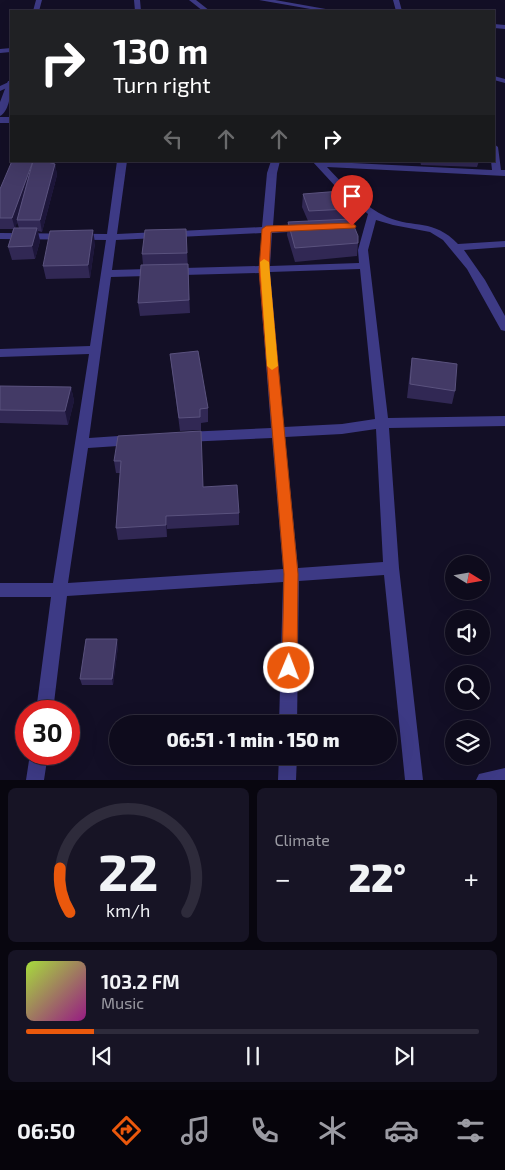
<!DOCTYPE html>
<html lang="en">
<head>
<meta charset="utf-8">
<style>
	:root { --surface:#0e0b1c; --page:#171425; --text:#f1f3f6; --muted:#9b9ba3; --line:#2e2b3b; --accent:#ea580c }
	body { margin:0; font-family:"Exo 2",sans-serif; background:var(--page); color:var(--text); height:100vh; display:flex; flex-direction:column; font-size:19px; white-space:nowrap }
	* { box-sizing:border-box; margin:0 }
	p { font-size:16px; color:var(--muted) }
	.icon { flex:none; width:28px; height:28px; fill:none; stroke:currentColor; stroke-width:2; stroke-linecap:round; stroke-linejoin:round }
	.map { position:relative; height:780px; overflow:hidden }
	.drawer { display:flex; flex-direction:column; gap:8px; padding:8px; background:#08060f; flex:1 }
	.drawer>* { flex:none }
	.guide { position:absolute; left:10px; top:10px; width:485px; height:152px; border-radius:0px; box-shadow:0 5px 20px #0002,0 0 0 1px var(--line); background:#202124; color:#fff; overflow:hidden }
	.needle { width:32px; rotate:101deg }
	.buttons { position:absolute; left:445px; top:555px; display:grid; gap:10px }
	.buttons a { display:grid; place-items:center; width:45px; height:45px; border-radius:50%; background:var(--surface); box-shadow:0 5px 20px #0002,0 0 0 1px var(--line); font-size:25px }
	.speed { position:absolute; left:15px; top:700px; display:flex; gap:10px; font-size:25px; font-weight:700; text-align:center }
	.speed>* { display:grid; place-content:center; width:65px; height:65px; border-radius:50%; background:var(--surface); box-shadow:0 5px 20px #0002,0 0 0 1px var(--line); line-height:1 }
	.speed .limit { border:8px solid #d22; background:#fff; color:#111 }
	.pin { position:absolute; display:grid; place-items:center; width:42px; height:42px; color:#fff; margin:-51px -21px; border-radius:50% 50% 50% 0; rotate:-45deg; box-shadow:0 0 5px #0007 }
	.pin .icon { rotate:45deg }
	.me { position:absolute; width:55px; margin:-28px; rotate:1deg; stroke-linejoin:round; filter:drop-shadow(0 0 4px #0008) }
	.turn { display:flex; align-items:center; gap:18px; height:105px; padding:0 20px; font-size:22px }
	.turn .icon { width:65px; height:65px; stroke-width:2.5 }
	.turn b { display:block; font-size:35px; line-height:42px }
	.lanes { display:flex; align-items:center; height:48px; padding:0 20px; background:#0003; justify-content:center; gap:25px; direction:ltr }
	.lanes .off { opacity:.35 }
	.big { font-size:38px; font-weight:800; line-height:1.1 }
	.drawer .widget { flex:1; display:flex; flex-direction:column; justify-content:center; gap:8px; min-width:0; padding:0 18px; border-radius:8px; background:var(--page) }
	.drawer .dial { align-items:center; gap:0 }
	.dial svg { height:130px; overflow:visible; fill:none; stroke:var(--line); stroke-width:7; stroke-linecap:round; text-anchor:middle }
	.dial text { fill:var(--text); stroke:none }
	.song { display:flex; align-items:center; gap:15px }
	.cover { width:60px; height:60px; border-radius:8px; background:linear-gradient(135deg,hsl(80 70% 55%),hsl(310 70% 35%)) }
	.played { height:5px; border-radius:2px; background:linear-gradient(90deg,var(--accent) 15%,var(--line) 15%) }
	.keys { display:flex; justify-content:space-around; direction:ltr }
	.heat { display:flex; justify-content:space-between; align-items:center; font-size:28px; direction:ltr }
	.drawer .tiles { flex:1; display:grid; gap:8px; grid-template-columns:1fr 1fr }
	.widget:last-child { grid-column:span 2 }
	.trip { position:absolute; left:109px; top:715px; width:288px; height:50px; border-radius:25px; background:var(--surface); box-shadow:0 5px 20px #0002,0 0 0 1px var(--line); font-weight:800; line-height:50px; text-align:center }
	.tab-bar { display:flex; height:80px; justify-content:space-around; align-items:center; background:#06040b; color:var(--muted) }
	.tab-bar .icon { width:35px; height:35px }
	.tab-bar .active { color:var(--accent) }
	.tab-bar b { font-size:22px; color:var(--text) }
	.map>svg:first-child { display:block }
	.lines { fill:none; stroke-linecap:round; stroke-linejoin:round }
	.minor { fill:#3d3a85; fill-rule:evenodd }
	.tertiary { fill:#3d3a85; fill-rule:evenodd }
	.wall { fill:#312854; fill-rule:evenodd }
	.shaded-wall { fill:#1d163a }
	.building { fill:#433a66; stroke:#5a527e }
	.route { fill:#ea580c; stroke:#983908 }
	.slow { fill:#f59e0b }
</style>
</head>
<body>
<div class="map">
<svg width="505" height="780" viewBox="0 0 505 780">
	<rect width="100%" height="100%" fill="#130f26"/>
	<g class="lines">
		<path class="minor" d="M134 0H140L141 11H135Z
			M189 0H196L210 11H203Z
			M259 0H275L337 11H322Z
			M393 0H399L402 11H396Z
			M494 24 505 25V29L494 28Z
			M11 48V52L0 53V49Z
			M494 76 505 79V83L494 80Z
			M11 81V86L0 91V86Z
			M0 117H11V123H0Z
			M494 144 498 147 501 170H505V176L327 167C344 185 364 207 387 217 415 229 433 218 458 244L505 241V247L464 250 485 280 505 316V331L501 330 467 269 443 240 430 232 393 225 376 220 368 250 388 418 505 416V426L389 428 399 568 423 780H405L384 575 299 581 297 724H279L283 582 67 596 53 711H36L51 597H0V583H53L89 354 0 357V349L90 346 106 240 0 239V233L107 234 117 161H127L117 234 262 227 267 173 271 161H280L277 173 273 226 305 225 310 228 305 231 272 233 270 266 359 263 358 250 368 214 336 187 312 161 492 170 491 161H494ZM262 233 259 266 112 270 116 240ZM360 269 375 419 342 424 284 427 270 272ZM259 273 271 428 186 432 181 433 179 437 181 441 186 442 272 438 283 569 68 583 88 448 133 445 138 444 140 440 138 436 133 435 89 438 111 277ZM376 429 383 562 298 568 285 437 342 434Z
			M30 754H48L44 780H26Z
			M279 756H297L296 780H278Z
			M505 768V780H476L479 774Z"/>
		<path class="tertiary" d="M36 0H42L39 11H33Z
			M8 81H11C11 91 10 111 0 116V102Z"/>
	</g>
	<path class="wall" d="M420 161H479L477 167 421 165Z
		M55 164 57 175 42 232 38 231 40 241 35 259 12 260 8 247 13 229H0V189ZM17 222 19 228H15Z
		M303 194 348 209 347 219 358 243 357 256 295 262 287 235 288 222 308 221 302 207Z
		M186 229 190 313 140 316 138 303 143 265 142 254Z
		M95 243 90 278 46 279 43 266Z
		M170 354 208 408V422L201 423V430L180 431Z
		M412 358 455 391 452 404 407 398 410 371Z
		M0 386 71 387 74 401 68 425 0 423Z
		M201 431 203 487 239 513V525L167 529V537L118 540 116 528 120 473H116L114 461Z
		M118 646 113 685H82L80 679Z"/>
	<path class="shaded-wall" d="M33 161 17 220V222L15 229 12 218Z
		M55 164 57 175 42 232 40 220Z
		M37 228 40 241 35 259 32 246Z
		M93 230 95 243 90 278 88 265Z
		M71 387 74 401 68 425 65 411Z
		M166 516 167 529V537L166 525Z
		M117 639 118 646 113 685 112 679Z"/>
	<path class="building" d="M12 161H44L55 164 40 220H17L33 161 12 218H0V189Z
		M341 191 348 209 309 211 303 194Z
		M351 219 358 236V243L295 248 288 222Z
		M14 228H37L32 246 8 247Z
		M186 229 187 253 142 254 145 230Z
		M93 230 88 265 43 266 50 231Z
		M188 264 189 300 138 303 141 265Z
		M198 351 208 408 200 409V417L179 418 170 354Z
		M412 358 457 364 455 391 410 384Z
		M0 386 71 387 65 411 0 410Z
		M201 431 203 487 237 485 239 513 166 516V525L116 528 121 461H114L118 436Z
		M86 639H117L112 679H80Z"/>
	<path class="route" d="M352 223 356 226 355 228 271 232 269 270 298 574 297 668 295 673 289 675 284 673 282 668 284 574 259 270 262 229 266 226Z"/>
	<path class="slow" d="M264 259 269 262 278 366 272 370 267 366 260 262Z"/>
</svg>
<div class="buttons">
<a><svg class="needle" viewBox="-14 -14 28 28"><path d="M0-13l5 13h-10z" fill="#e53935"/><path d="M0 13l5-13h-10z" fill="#9b9ba3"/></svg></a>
<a><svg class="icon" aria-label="sound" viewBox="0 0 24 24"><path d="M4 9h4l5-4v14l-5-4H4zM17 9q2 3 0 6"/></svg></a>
<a><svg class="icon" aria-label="search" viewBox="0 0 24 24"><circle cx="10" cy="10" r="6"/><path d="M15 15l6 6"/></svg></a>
<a><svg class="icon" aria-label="layers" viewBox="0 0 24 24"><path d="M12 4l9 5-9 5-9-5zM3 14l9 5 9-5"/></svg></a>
</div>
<div class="speed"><div class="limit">30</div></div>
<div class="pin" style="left:352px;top:226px;background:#d93025"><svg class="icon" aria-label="arrive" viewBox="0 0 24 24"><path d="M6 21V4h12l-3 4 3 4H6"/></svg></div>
<svg class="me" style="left:289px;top:668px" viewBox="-20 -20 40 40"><circle r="17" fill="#ea580c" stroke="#fff" stroke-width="3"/><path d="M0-11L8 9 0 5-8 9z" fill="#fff"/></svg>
<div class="trip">06:51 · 1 min · 150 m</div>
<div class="guide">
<div class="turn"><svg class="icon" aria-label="right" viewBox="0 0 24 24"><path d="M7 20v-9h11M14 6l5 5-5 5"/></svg><div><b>130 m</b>Turn right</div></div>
<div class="lanes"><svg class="icon off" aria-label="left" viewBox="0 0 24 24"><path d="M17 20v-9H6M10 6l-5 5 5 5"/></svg><svg class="icon off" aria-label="ahead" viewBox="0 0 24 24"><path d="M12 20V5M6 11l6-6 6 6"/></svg><svg class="icon off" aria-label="ahead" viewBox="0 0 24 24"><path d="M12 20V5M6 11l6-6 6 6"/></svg><svg class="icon" aria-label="right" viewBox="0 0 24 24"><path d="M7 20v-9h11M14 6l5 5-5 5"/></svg></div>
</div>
</div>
<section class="drawer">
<div class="tiles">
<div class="widget dial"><svg viewBox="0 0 100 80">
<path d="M14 69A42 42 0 1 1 86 69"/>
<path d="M14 69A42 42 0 0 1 8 42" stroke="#ea580c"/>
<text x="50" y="56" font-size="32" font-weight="700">22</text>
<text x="50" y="72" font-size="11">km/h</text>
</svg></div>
<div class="widget"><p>Climate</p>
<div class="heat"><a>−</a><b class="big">22°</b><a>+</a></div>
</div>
<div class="widget">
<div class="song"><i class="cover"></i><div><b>103.2 FM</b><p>Music</p></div></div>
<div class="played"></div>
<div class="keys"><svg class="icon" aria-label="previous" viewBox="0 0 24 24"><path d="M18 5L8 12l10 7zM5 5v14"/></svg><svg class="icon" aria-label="pause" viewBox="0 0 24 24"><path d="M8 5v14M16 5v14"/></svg><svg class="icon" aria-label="next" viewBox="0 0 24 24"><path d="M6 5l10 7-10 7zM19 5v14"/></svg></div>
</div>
</div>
</section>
<nav class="tab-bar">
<b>06:50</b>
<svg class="icon active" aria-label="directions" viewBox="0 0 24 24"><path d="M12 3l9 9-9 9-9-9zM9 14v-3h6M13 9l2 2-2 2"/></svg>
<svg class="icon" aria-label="music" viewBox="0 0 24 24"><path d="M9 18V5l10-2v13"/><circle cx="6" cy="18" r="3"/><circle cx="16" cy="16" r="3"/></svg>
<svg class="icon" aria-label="phone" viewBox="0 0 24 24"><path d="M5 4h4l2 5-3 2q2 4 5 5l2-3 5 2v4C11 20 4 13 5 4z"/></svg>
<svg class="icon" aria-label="climate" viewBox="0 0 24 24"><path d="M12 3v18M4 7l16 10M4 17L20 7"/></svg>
<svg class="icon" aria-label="car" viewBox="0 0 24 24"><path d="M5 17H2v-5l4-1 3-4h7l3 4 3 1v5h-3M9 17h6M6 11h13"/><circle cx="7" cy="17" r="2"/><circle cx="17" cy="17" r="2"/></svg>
<svg class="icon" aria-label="filters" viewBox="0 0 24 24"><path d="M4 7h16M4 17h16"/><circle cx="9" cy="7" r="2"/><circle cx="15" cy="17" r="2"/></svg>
</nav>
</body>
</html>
